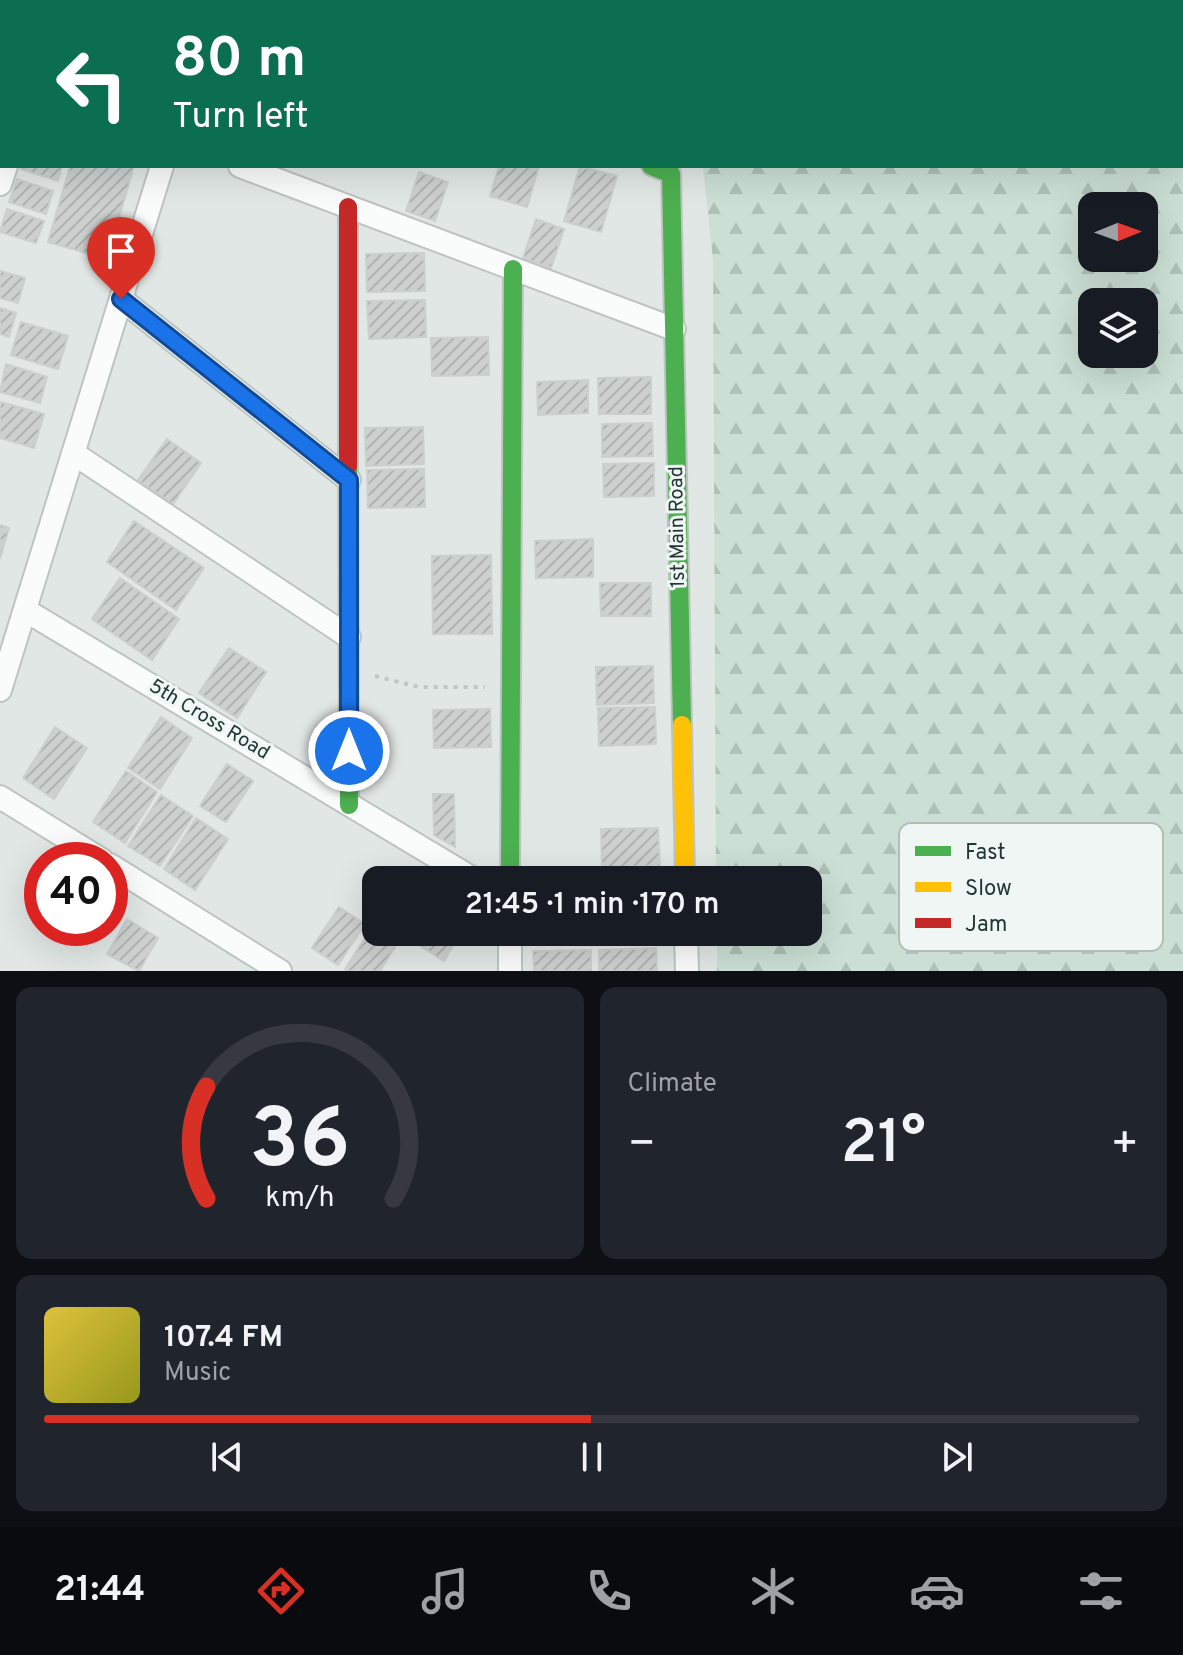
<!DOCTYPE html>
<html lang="en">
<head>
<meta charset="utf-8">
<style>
	:root { --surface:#171b24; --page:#20242c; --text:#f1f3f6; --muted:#9ea1a6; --line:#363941; --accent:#d93025 }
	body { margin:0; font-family:Overpass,sans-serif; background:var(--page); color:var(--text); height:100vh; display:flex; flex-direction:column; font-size:30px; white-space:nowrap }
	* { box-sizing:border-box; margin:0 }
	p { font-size:26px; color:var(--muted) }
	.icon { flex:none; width:44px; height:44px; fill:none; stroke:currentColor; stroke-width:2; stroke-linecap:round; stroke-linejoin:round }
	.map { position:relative; height:971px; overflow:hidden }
	.details { display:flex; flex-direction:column; gap:16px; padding:16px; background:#0d0f14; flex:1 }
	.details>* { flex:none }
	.hud { position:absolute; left:0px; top:0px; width:1184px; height:168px; box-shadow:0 8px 32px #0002; background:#0b6e4f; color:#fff; overflow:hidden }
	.needle { width:52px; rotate:89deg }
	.tools { position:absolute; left:1078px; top:192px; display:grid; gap:16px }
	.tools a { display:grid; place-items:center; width:80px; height:80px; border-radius:16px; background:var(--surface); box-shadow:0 8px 32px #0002; font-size:40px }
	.speed { position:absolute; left:24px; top:842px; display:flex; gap:16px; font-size:40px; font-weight:700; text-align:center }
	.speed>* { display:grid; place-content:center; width:104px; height:104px; border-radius:50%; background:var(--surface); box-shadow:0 8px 32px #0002; line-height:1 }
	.speed .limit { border:12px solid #d22; background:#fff; color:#111 }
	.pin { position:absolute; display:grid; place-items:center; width:68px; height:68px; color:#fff; margin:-82px -34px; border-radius:50% 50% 50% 0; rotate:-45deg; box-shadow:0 0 8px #0007 }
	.pin .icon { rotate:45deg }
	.me { position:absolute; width:88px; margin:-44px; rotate:0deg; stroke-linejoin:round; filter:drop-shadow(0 0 6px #0008) }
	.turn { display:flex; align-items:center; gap:28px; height:168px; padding:0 40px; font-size:36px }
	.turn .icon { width:104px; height:104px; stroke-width:2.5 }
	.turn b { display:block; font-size:56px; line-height:68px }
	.big { font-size:60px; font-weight:600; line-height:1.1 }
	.details .tile { flex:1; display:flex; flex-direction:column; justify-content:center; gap:12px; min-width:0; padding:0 28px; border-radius:16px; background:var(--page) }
	.details .dial { align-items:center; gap:0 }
	.dial svg { height:208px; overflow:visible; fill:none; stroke:var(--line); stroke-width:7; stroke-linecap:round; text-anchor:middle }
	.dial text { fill:var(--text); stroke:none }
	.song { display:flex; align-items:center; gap:24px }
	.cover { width:96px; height:96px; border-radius:12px; background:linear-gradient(135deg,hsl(50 70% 55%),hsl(60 70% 35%)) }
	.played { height:8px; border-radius:4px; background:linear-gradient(90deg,var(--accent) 50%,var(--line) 50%) }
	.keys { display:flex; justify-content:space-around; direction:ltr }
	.heat { display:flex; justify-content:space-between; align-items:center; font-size:44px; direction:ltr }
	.details .tiles { flex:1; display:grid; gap:16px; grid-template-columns:1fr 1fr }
	.tile:last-child { grid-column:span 2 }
	.trip { position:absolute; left:362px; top:866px; width:460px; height:80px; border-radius:16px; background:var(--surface); box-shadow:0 8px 32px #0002; font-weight:600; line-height:80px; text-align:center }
	.dock { display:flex; height:128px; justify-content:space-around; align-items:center; background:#090b0e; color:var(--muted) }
	.dock .icon { width:56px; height:56px }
	.dock .on { color:var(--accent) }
	.dock b { font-size:36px; color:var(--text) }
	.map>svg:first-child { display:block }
	.forest { fill:url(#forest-firs); fill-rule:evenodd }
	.building { fill:url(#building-hatch); stroke:#cad0ce; stroke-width:2 }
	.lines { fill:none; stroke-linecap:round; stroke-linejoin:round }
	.lane-casing { stroke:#bec4c2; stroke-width:15 }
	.street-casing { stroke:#bec4c2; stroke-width:26 }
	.fast-casing { stroke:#bec4c2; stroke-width:22 }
	.slow-casing { stroke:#bec4c2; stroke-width:22 }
	.jam-casing { stroke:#bec4c2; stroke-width:22 }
	.path { stroke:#bfc7c5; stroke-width:4; stroke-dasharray:4 6; stroke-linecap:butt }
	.lane { stroke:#fafbfb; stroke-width:11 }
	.street { stroke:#fafbfb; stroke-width:22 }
	.fast { stroke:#4caf50; stroke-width:18 }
	.slow { stroke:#ffc107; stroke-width:18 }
	.jam { stroke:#c62828; stroke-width:18 }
	.route-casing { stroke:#114b97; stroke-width:20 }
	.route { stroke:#1a73e8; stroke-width:14 }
	.labels { text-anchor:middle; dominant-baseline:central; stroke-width:6; stroke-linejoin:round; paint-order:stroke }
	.street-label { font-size:20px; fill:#223734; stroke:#eff6f3 }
	.key { fill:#eff6f3; stroke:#b2bdba; stroke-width:2 }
	.key-label { font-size:22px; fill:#223734 }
</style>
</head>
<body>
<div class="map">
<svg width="1183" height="971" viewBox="0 0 1183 971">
	<defs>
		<pattern id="forest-firs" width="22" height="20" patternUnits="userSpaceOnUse" patternTransform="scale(2)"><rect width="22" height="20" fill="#cbdfd4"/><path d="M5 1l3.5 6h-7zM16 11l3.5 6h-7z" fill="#aec0b7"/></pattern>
		<pattern id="building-hatch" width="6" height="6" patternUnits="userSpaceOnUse" patternTransform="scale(2)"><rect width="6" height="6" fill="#ccd0cf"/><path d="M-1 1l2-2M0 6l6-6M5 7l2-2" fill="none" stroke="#afb3b2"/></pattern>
	</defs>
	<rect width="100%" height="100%" fill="#e1e7e5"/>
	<path class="forest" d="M343 0H1183V971H717V932H808V880H716L713 260 703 166H1182V2ZM1092 206H1144V258H1092ZM1092 302H1144V354H1092Z"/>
	<path class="building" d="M2 21V64L0 63Z
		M22 166H62L58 181 21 169Z
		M70 166H134L107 259 48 242Z
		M499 166H539L527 207 490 196Z
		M580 166 617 176 601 232 564 221Z
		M419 172 448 182 435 221 406 211Z
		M17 179 53 191 46 214 9 202Z
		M7 209 44 221 36 243 0 232Z
		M536 219 564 229 551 268 523 258Z
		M424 253 425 291 367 292 366 254Z
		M0 271 25 278 18 303 0 298Z
		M425 300 426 337 369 339 367 301Z
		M0 308 16 313 9 337 0 334Z
		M21 322 68 336 58 369 11 355Z
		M488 337 489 375 432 376 431 338Z
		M6 364 47 377 40 403 0 392Z
		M651 377V414H599L598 378Z
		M588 380V413L538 415 537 382Z
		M0 402 44 414 34 448 0 438Z
		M652 423 653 456 602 457V424Z
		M423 427 424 464 366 466 365 428Z
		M167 439 201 463 173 504 138 480Z
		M654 463V496L604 497 603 464Z
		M424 469 425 507 368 508 367 470Z
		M134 521 204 568 176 610 107 562Z
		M0 525 9 528 0 559Z
		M593 539V577L536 578 535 541Z
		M491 555 492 634H433L432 556Z
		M120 578 179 619 152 660 92 619Z
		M600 583H651V616H601Z
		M229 648 266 672 237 718 199 693Z
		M653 666 654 703 597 705 596 667Z
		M655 707 656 744 599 746 598 708Z
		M490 709 491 747 434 748 433 710Z
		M161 717 192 738 160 789 128 768Z
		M55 727 87 748 54 799 23 778Z
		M227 764 253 781 226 822 200 806Z
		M126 771 157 792 125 843 93 822Z
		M433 794H454L455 847 434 835Z
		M161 795 193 816 160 866 128 846Z
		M196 818 228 839 195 890 164 869Z
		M658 828 660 866 602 867 601 829Z
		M590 869 591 880H533V870Z
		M339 907 365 924 338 965 312 948Z
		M127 919 158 938 139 971 107 954Z
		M372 927 397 944 380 971H348L345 969Z
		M413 932H461L444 961 409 939Z
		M656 948 657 971H599V950Z
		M591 950V971H534L533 951Z"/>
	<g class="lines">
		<defs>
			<path id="lane" d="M466 0 471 2
				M1182 59H1183"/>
			<path id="street" d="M237 0 242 2
				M213 2 214 0
				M0 76 2 77
				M240 166 674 329
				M0 184 6 166
				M121 299 349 480
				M73 453 349 637
				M25 610 475 880
				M0 690 162 166
				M0 797 102 860
				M110 865 280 971
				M510 932V971
				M686 932 687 971"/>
			<path id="fast" d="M651 166 671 174 682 725
				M348 466 349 805
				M510 880 513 269"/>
			<path id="slow" d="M682 725 685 880"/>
			<path id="jam" d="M348 207V466"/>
		</defs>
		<use href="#lane" class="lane-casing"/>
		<use href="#street" class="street-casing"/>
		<use href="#fast" class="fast-casing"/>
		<use href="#slow" class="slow-casing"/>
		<use href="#jam" class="jam-casing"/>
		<path class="path" d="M375 676 419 687H485"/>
		<use href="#lane" class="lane"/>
		<use href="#street" class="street"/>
		<use href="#fast" class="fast"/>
		<use href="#slow" class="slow"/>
		<use href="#jam" class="jam"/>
	</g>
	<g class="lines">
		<defs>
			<path id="route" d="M121 299 349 480V751"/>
		</defs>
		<use href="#route" class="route-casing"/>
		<use href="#route" class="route"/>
	</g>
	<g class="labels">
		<g class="street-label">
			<text transform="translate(678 527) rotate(-91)">1st Main Road</text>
			<text transform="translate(209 720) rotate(31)">5th Cross Road</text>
		</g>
	</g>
	<rect x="899" y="823" width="264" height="128" rx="12" class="key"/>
	<rect x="915" y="846" width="36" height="10" fill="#4caf50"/>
	<rect x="915" y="882" width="36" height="10" fill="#ffc107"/>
	<rect x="915" y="918" width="36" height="10" fill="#c62828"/>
	<g class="key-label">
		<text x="965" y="859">Fast</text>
		<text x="965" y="895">Slow</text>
		<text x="965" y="931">Jam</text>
	</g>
</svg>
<div class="tools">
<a><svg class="needle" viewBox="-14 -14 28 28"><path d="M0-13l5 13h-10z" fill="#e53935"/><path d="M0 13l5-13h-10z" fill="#9ea1a6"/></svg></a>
<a><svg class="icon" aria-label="layers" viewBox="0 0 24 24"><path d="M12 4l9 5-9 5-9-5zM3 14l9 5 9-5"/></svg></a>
</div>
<div class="speed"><div class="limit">40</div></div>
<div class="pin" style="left:121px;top:299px;background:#d93025"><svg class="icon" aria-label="arrive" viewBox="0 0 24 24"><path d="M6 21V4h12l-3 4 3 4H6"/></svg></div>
<svg class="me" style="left:349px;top:751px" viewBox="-20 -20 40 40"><circle r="17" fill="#1a73e8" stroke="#fff" stroke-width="3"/><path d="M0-11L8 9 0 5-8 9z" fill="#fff"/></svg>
<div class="trip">21:45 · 1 min · 170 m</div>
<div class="hud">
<div class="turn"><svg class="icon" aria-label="left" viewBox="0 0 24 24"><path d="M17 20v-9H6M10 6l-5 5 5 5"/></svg><div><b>80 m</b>Turn left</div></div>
</div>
</div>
<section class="details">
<div class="tiles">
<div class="tile dial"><svg viewBox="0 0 100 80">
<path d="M14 69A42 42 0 1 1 86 69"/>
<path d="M14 69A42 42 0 0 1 14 26" stroke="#d93025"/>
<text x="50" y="56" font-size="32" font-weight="700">36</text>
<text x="50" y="72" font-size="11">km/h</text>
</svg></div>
<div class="tile"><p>Climate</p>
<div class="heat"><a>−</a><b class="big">21°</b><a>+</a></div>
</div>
<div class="tile">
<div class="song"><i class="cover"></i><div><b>107.4 FM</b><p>Music</p></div></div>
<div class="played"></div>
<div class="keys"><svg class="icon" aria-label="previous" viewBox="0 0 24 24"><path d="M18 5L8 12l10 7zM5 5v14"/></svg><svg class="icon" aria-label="pause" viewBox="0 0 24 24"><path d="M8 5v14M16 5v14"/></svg><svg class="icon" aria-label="next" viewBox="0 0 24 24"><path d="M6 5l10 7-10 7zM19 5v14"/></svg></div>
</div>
</div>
</section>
<nav class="dock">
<b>21:44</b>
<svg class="icon on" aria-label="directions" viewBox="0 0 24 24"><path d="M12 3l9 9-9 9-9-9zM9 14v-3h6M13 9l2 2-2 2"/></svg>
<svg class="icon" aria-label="music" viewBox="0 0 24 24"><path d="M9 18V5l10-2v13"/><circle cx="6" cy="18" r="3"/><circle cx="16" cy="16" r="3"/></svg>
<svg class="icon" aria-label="phone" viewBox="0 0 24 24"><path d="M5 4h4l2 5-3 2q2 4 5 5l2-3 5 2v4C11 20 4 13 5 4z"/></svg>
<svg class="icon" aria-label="climate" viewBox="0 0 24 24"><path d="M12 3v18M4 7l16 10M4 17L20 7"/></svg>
<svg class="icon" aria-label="car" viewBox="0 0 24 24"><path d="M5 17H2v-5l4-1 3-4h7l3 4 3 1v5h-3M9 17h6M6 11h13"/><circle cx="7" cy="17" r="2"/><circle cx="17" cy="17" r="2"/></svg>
<svg class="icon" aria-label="filters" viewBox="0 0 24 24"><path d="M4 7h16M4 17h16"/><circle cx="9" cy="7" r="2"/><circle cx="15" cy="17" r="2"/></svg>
</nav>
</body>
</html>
